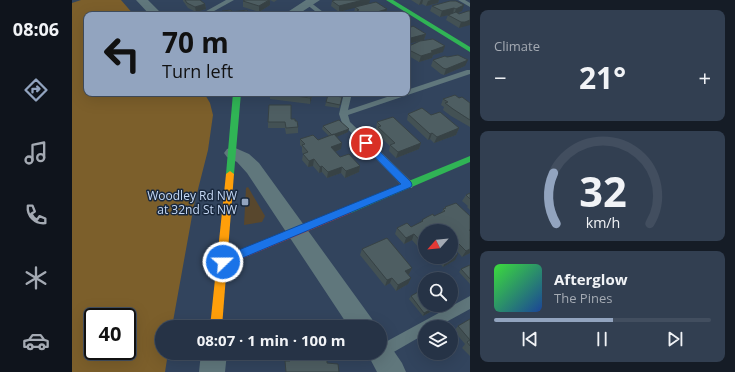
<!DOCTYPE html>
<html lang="en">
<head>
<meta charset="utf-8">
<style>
	:root { --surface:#263346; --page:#323f51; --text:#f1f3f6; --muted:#a4aab3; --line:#424e5f; --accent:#92a4bf }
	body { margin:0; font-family:"Open Sans",sans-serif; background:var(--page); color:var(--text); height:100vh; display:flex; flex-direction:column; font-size:15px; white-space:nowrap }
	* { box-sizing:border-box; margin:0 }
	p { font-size:13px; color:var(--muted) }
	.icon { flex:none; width:22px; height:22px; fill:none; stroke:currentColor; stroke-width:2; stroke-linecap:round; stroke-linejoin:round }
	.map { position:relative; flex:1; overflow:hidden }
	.drawer { display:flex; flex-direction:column; gap:10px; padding:10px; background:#151c26; width:265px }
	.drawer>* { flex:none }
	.hud { position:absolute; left:12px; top:12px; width:326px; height:84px; border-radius:8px; box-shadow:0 4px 16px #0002,0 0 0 1px var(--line); background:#92a4bf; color:#111; overflow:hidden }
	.needle { width:26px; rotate:243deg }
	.fabs { position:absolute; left:346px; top:224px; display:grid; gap:8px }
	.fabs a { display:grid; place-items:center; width:40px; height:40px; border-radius:50%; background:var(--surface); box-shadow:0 4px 16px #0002,0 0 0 1px var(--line); font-size:20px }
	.speed { position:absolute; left:12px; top:308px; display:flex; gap:8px; font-size:20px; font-weight:700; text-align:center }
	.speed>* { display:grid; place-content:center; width:52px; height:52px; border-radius:50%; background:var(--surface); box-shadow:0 4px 16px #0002,0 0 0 1px var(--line); line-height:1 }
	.speed .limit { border:2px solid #111; border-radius:6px; background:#fff; color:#111 }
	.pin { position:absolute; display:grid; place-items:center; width:34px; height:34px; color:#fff; margin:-17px; border:2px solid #fff; border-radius:50%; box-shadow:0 1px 4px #0007 }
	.me { position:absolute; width:44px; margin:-22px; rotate:68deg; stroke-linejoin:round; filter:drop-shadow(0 0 3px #0008) }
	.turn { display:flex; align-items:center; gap:14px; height:84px; padding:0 12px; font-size:18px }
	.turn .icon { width:52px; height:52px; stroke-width:2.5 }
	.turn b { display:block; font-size:28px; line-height:34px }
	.big { font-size:30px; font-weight:700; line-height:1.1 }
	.drawer .tile { flex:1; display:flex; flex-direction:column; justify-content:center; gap:6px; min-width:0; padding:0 14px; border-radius:8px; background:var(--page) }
	.drawer .dial { align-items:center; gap:0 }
	.dial svg { height:104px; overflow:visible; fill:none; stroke:var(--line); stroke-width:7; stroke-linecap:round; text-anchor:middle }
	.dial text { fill:var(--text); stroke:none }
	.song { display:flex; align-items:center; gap:12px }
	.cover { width:48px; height:48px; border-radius:6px; background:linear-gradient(135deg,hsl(120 70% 55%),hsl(220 70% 35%)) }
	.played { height:4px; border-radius:2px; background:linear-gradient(90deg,var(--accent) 55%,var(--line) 55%) }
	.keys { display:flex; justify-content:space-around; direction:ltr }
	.heat { display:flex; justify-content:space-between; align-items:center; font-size:22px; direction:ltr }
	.trip { position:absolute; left:83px; top:320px; width:232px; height:40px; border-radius:20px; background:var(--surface); box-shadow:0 4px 16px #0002,0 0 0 1px var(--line); font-weight:700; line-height:40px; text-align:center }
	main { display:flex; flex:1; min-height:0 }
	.tab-bar { display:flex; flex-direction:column; width:72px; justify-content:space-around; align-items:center; background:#0f141c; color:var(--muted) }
	.tab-bar .icon { width:28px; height:28px }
	.tab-bar .active { color:var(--accent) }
	.tab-bar b { font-size:18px; color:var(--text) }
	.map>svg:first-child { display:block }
	.green { fill:#58472d }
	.forest { fill:#7c5f2b; fill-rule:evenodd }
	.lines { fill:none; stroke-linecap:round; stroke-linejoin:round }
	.lane { fill:#60777c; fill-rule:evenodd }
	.street { fill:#60777c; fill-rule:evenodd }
	.fast { fill:#30b455; fill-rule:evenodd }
	.slow { fill:#ff9f0a; fill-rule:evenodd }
	.jam { fill:#e5322d; fill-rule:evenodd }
	.wall { fill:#435154 }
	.shaded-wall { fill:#374245 }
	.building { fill:#4e5e62; stroke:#374245 }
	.route { fill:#1a73e8; stroke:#114b97 }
	.poi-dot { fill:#92a4bf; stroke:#19283d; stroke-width:1.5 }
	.labels { text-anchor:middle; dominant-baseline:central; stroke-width:3; stroke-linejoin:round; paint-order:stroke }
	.poi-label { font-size:12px; fill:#c5d8f4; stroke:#19283d; text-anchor:end }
</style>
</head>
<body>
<main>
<nav class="tab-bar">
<b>08:06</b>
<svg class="icon active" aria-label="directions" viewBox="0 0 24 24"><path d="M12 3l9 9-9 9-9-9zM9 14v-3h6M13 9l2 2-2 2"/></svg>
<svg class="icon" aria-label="music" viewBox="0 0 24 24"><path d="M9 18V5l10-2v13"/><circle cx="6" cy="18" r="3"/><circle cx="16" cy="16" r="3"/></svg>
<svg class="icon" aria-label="phone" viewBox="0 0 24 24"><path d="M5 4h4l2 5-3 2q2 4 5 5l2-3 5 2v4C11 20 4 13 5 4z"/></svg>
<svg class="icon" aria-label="climate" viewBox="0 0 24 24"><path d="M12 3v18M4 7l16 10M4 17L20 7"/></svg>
<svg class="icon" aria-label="car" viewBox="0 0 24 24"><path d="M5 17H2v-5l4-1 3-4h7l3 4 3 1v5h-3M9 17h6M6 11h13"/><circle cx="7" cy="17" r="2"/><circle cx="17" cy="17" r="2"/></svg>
</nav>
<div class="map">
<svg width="398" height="372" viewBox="0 0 398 372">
	<rect width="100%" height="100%" fill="#32445d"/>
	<path class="green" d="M176 187 193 216 190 222 172 225 174 188Z"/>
	<path class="forest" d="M9 0H49L62 15H15V93H132L138 103 141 115 136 150 122 205 100 327H90V353H96L93 372H0V3ZM21 317H55V351H21Z"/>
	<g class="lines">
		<path class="lane" d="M154 0H162L135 15H127Z
			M386 0H393L398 3V7Z
			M234 2H238L255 15H248L234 4Z
			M395 70H398V74L276 115 278 122 340 182 341 185 340 188H332L270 123 267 114 272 93H280L276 110 327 93H335V90Z
			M398 296V309L365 327H353V334L313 357 308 359 303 357 302 353H308V345Z"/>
		<path class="street" d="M64 0H76L91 15H78Z
			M234 0H248L225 15H211Z
			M161 147 177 154 187 163 300 319 303 327H277L175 173 165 162 155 157 152 153 155 149Z
			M308 340 317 344 330 363 334 372H305L295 353H308Z
			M129 353H155L153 372H127Z"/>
		<path class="fast" d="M314 0H321L398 47V52Z
			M161 93H169L162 174 158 177 154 174Z
			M398 156V162L279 213H273L271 210 273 207Z"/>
		<path class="slow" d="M158 171 162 174 150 327H138L154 174Z"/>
		<path class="jam" d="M276 206 279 207 281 210 279 213 155 265 151 266 147 265 146 262 147 259Z"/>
	</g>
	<path class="wall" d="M111 0H128L133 4 134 9 124 12 116 8 111 1Z
		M173 0H205L202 2 198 0V5L187 12 171 7V1Z
		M339 0H367L366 3 354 6 350 4 347 5Z
		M260 1 297 4 315 9 314 15H284V14L282 13 283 7 267 12 259 6Z
		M384 1 390 11 386 13 391 27 387 28 374 20 376 15 368 17 358 11 360 6Z
		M354 34 352 40H349L371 52 361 55 360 58 347 62 335 55V47L348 41 335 44Z
		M361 60 393 66 372 75 369 74 359 66Z
		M198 93H241L238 104 198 99Z
		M270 97 267 108 253 106 254 102Z
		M387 98 398 103V127L379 116 371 110 372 107 369 105 371 99Z
		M336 114 359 115 387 128 384 135 362 143 358 139 356 140 335 120Z
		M219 119 223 121 226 127V133L214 134 213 128H196V122Z
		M305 122 349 143 347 149 324 158 317 151 318 146 304 133 305 130 304 129Z
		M251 126 276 132 264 137 269 149 263 152 268 157 288 166 287 172 273 178 269 173 255 178 250 172 247 173 241 166 236 167 230 160 231 154 230 152V147L228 145V139L246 140 257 136 250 129Z
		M398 193V210L395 207 396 206 390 201 394 195Z
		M373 207 398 216V253L390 257 384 250 383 251V260L371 267 365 260 360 262 355 257H379L353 231V255L340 240 332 244 323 234 325 228 339 227 348 223 350 220 362 216 369 213Z
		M290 249 340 268 337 274H336L339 278 336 284 324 291 318 283 313 286 288 255Z
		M398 265V284L387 272 389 269Z
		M339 296 370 306 351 316 337 299Z
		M398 319V356L390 348 393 344 382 331 386 326Z"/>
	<path class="shaded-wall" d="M198 0V5L187 12V6Z
		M291 0H298L297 4 267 12V6Z
		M349 0H351L350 4 347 5Z
		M359 0H367L366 3 354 6 356 1Z
		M133 4 134 9 124 12 123 7Z
		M392 5 390 11 382 15 384 9Z
		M382 8 381 14 368 17 370 11Z
		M315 9 314 15H295Z
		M398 20V25L387 28 389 22Z
		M354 34 352 40 335 44V39Z
		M373 46 371 52 361 55 360 58 347 62 349 56 359 51Z
		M396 60 393 66 372 75 374 69Z
		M240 93H241L238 104V98Z
		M387 128 384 135 362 143 365 137Z
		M277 129 276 132 260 139V135Z
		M360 133 358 139 356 140 358 134Z
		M270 143 269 149 258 154 259 147Z
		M349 143 347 149 324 158 326 152Z
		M242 159 241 166 236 167 237 161Z
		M250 166V172L247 173 248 167Z
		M288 166 287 172 273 178 274 171Z
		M270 167 269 173 255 178 256 172Z
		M342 234 340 240 332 244 334 238Z
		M387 244 384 250 379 253 380 248Z
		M398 249V253L390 257 394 251Z
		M386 254 383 260 371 267 374 261Z
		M362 257H366L365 260 360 262Z
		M340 268 337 274 330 277 333 271Z
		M320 278 318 283 313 286 315 280Z
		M339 278 336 284 324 291 326 285Z
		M367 305H370L351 316 352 313Z"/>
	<path class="building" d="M113 0H128L133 4 123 7 115 3Z
		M173 0H197L187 6 171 1Z
		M263 0H291L267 6 260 1Z
		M378 1H384L392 5 384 9 382 8 370 11 360 6Z
		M304 2 315 9 295 15H292L285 10H287L283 7Z
		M159 10 160 12 175 10 178 15H137L151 13 150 11Z
		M396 11H398V20L393 22H389L376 15 384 12 387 14Z
		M276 13 279 15H270Z
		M318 14H322L323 15H316Z
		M341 26 354 34 335 39V29Z
		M361 39 373 46 359 51 362 52 349 56 335 49V47L348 41Z
		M386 55 396 60 374 69 371 68 361 60 373 56 375 57Z
		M202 93H240L238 98Z
		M256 95 270 97 268 105 254 102Z
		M383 95 387 98 390 97 398 103V120L381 109 373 103 376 102 371 99Z
		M197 105H219V119H223V121H225L226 127 214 128 213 122H196Z
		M350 108 359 115 368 112 387 128 365 137 360 133 358 134 336 114Z
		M321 117 349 143 326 152 318 145 323 143 306 127 309 126 305 122Z
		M267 120 277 129 260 135 251 126Z
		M262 134 270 143 259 147 268 157 277 154 288 166 274 171 270 167 256 172 250 166 248 167 242 159 237 161 231 154 236 152 230 145 233 144 228 139 241 135 246 140Z
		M398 193V199L394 195Z
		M384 203 398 216V230H397L398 231V249L394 251 387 244 380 248 386 254 374 261 370 257H379V231H353V246L342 234 334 238 325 228 335 223 339 227 351 221 350 220 355 217 361 214 362 216 373 211 371 209 374 208 373 207Z
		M315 238 340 268 333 271 339 278 326 285 320 278 315 280 290 249Z
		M398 265V279L389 269Z
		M353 288V305H367L352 313 339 296Z
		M398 319V340L386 326Z
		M398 340V346L395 342Z
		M218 353H255V363L266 364 267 372H214L213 361H218Z"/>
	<path class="route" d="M294 140 297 141 339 182 340 185 339 187 154 265 151 266 147 265 145 262 147 258 329 184 291 145 290 143 291 141Z"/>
	<rect class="poi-dot" x="169" y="198" width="8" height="8" rx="2"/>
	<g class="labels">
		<g class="poi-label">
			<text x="165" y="195">Woodley Rd NW<tspan x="165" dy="14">at 32nd St NW</tspan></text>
		</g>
	</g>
</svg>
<div class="fabs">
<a><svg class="needle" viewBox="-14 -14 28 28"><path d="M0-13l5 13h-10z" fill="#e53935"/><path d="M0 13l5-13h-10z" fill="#a4aab3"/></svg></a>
<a><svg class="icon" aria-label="search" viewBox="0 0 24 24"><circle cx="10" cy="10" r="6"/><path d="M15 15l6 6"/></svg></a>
<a><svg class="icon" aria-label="layers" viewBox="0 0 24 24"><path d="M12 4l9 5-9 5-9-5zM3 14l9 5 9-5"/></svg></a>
</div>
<div class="speed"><div class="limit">40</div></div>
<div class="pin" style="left:294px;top:143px;background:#d93025"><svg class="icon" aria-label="arrive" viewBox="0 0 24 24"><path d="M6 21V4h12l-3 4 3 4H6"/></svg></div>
<svg class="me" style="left:151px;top:262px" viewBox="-20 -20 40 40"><circle r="17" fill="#1a73e8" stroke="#fff" stroke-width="3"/><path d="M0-11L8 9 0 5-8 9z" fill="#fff"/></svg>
<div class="trip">08:07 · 1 min · 100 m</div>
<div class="hud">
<div class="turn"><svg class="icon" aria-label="left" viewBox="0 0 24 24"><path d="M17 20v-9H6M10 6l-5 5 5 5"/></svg><div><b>70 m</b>Turn left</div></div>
</div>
</div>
<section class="drawer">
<div class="tile"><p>Climate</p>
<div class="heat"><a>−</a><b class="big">21°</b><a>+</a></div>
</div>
<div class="tile dial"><svg viewBox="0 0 100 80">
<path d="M14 69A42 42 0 1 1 86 69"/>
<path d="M14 69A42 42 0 0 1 12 30" stroke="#92a4bf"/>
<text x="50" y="56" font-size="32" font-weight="700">32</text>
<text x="50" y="72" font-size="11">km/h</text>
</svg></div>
<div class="tile">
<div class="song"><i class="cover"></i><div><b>Afterglow</b><p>The Pines</p></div></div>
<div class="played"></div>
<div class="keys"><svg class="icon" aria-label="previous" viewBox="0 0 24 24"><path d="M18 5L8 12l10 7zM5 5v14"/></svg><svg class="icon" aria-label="pause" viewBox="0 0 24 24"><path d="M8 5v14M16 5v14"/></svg><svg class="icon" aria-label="next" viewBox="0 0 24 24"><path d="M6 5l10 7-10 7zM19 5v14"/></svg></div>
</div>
</section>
</main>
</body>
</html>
